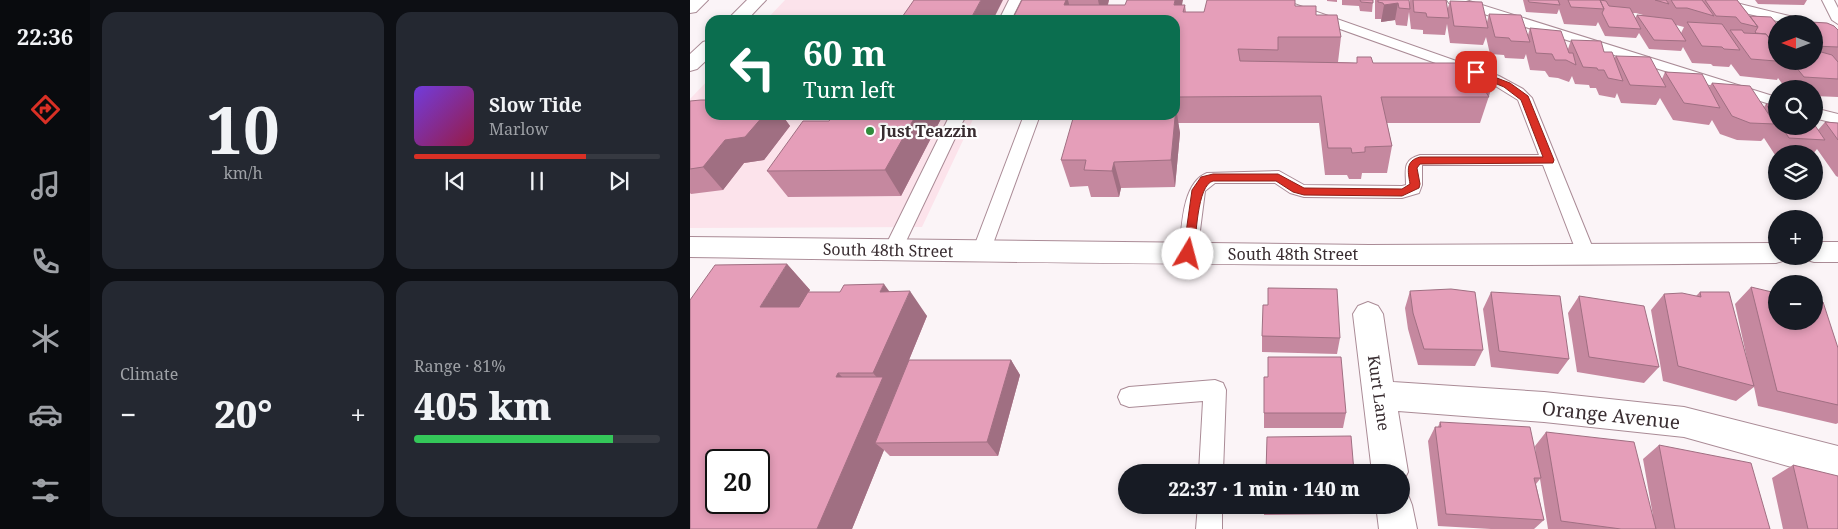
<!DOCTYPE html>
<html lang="en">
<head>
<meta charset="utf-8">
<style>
	:root { --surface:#171b24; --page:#242831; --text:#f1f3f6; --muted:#9ea1a6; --line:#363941; --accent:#d93025 }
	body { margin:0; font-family:"Noto Serif",serif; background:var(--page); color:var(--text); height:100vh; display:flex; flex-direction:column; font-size:19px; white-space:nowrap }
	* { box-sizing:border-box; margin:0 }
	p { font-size:16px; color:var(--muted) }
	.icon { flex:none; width:28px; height:28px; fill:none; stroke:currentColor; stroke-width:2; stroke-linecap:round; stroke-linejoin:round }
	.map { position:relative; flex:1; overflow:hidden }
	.drawer { display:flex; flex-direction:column; gap:12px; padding:12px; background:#0d0f14; width:600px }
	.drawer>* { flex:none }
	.guide { position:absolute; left:15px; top:15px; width:475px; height:105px; border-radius:15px; box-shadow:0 2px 8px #0003; background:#0b6e4f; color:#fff; overflow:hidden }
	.needle { width:32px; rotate:270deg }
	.tools { position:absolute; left:1078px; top:15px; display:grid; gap:10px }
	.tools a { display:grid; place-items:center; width:55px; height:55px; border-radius:50%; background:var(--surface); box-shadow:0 2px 8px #0003; font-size:25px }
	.speed { position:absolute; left:15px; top:449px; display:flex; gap:10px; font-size:25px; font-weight:700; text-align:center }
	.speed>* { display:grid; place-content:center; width:65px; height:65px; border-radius:50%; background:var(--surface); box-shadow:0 2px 8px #0003; line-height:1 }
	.speed .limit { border:2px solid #111; border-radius:8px; background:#fff; color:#111 }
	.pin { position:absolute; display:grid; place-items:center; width:42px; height:42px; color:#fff; margin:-21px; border-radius:10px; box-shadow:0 2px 8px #0006 }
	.me { position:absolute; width:55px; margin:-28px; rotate:8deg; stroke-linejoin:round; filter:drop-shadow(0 0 4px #0008) }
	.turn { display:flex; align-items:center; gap:18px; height:105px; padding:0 15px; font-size:22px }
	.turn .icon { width:65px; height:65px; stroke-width:2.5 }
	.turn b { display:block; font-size:35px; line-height:42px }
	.big { font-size:38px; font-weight:800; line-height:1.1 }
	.drawer .widget { flex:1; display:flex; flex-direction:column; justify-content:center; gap:8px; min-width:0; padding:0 18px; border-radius:15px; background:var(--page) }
	.drawer .dial { align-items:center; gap:0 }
	.dial b { font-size:65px; line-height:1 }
	.song { display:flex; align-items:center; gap:15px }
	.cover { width:60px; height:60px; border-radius:8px; background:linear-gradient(135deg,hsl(260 70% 55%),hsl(340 70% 35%)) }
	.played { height:5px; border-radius:2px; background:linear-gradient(90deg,var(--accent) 70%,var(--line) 70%) }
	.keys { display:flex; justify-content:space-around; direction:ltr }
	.heat { display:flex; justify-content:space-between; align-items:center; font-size:28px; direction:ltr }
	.charge { height:8px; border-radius:4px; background:linear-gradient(90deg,#34c759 81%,var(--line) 0) }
	.drawer .tiles { flex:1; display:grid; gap:12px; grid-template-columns:repeat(2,1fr) }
	.trip { position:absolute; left:428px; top:464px; width:292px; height:50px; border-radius:25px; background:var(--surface); box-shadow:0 2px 8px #0003; font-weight:800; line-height:50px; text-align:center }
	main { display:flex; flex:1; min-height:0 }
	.tab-bar { display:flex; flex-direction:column; width:90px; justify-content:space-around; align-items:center; background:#090b0e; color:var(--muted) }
	.tab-bar .icon { width:35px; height:35px }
	.tab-bar .active { color:var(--accent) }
	.tab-bar b { font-size:22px; color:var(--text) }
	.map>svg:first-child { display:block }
	.built { fill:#fce3eb }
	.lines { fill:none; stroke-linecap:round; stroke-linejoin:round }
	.service-casing { stroke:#aa8b96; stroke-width:2 }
	.minor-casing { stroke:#aa8b96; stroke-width:2 }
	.primary-casing { stroke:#aa8b96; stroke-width:2 }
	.service { fill:#fff; fill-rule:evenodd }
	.minor { fill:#fff; fill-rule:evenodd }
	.primary { fill:#fff; fill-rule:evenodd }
	.wall { fill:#c5889f; fill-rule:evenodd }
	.shaded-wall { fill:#a06f82 }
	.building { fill:#e59eb9; stroke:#a06f82; fill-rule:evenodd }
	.route { fill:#d93025; stroke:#8d1f18 }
	.poi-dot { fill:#308b3c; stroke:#fff; stroke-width:2 }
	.labels { text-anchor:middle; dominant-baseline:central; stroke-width:4.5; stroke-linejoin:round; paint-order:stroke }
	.poi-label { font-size:16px; font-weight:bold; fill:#392d31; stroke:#fff; text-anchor:start }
	.street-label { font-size:16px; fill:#392d31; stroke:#fff }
	.near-street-label { font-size:19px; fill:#392d31; stroke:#fff }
</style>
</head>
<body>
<main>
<nav class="tab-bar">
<b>22:36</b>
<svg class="icon active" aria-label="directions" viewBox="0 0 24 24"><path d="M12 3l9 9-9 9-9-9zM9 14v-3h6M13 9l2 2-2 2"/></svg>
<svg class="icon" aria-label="music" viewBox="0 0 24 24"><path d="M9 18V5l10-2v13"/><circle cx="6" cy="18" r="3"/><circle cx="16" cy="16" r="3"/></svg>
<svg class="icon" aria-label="phone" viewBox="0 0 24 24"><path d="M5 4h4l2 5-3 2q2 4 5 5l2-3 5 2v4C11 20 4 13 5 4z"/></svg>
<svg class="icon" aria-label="climate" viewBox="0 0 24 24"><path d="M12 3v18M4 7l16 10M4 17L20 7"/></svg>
<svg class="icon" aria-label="car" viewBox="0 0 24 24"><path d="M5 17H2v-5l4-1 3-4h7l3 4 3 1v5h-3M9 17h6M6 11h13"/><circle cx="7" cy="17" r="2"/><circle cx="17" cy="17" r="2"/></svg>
<svg class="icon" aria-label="filters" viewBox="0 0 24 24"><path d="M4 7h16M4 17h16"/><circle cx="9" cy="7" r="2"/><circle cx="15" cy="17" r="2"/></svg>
</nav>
<section class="drawer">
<div class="tiles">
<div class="widget dial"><b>10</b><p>km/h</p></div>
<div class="widget">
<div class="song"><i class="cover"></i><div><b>Slow Tide</b><p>Marlow</p></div></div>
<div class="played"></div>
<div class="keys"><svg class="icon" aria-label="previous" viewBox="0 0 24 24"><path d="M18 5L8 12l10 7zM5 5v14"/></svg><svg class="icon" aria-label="pause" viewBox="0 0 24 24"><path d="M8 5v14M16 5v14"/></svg><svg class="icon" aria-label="next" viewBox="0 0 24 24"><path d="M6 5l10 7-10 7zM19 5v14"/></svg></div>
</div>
<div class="widget"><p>Climate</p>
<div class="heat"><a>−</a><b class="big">20°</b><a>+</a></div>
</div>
<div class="widget"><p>Range · 81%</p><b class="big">405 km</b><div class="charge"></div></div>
</div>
</section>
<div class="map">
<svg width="1148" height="529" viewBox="0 0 1148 529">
	<rect width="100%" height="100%" fill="#fbf4f7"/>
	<path class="built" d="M95 0H338L329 20H76Z
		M20 78V115H285L232 227 0 228V99Z"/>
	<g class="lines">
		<defs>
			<path id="service" d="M319 0H331L321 20H309Z
				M575 0H593L809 76 833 89 842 98 906 256 904 261 897 263 890 261 888 256 853 165H732V185L729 193 712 198 614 197 600 193 585 183H525L515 191 507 254 505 259 498 261 491 259 489 254C492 230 491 183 517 173L589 171 614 185 712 186 716 185C716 170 712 160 730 155H849L828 100 799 82 577 3Z
				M757 0H776L1086 97V106L759 3Z
				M1013 0H1034L1120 21 1121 24H1099L1015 3Z
				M1132 0H1144L1148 8V24L1142 20Z
				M1124 108 1148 114V124L1124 118Z
				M260 115H276L209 256 202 258 195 256 193 251Z
				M334 115H350L300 252 298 257 291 259 284 257 282 252Z
				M525 380 533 383 536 390 533 472H509L513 401 439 407 431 404 428 397 431 390 439 387Z
				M508 505H532V529H506Z"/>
			<path id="minor" d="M0 237 679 245 1086 243V256H1098L1096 260 1086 263C724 268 362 263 0 257Z
				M1124 242H1148V262H1124L1114 259 1113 256H1124Z
				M678 302 688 306 693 314 703 382 854 392 994 407 1148 446V480L994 437 854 422 708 411 718 472 711 485V472H682L663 314 668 306Z
				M711 490 717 492 722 505 727 529H689L686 505H711Z"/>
			<path id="primary" d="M0 0H18L6 12 0 13Z
				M57 0H76L57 20H37Z
				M20 40V57L7 69 0 71V54L13 42Z"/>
		</defs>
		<use href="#service" class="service-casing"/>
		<use href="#minor" class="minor-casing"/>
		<use href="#primary" class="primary-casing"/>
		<use href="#service" class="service"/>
		<use href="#minor" class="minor"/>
		<use href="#primary" class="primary"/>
	</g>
	<path class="wall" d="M332 0H419L418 5H495L496 12H514L605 6 626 15 651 37 648 62 667 63V57L683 63 791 76 803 84 790 123H697L702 146 697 173H672L671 179H659L657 175H635L629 123H488L490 133 485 187 431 188 429 197H401L398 186 380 187 371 160 485 115V20Z
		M637 0H647V2L637 1Z
		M652 0H683L682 12 670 11 669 6 652 5Z
		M685 0H719V4L720 0H756L757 11 760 1 797 22 799 14 838 35 840 28 878 49 881 40 914 52 924 58 926 56 972 79 975 72 1019 87 1022 83 1074 107 1076 104H1086V126H1124L1128 130 1135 122 1148 123V177L1146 176 1127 149 1123 154H1086V155H1085L1074 138 1071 141 1047 140 1030 134 1022 120 1019 125 983 120 970 98 966 105 931 103 927 93 925 98 909 95 906 88H900L899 85 885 84 882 76 879 82 868 78 859 77 855 71 840 70 836 54 834 59 815 58 814 55 800 54 796 37 793 45 760 43 757 24 755 35 733 34V30L721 29 719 12 717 26 706 25 705 20 691 22V19H685Z
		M833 0H1047L1060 16 1081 17 1087 24H1086V61H1124V24H1102L1104 21 1137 23 1144 26 1148 30V97L1124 96V89H1096L1088 78 1087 80 1050 76 1041 64 1039 67 1023 66 1021 64 1002 63 993 47 991 51 959 49 949 33 946 38 915 36 908 22 906 26 874 24 869 9 867 14 836 12ZM943 13H946L953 15H947L945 18ZM986 25 994 27 991 33Z
		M1065 0H1117L1114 5 1068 4Z
		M0 101 20 115H92L100 126 74 160 54 163 33 190 1 194 0 193Z
		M253 115 211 196 98 197 77 171Z
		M97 264 120 290 119 292H199L237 316 219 360H321L330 375 308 456H200L194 450 162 529H0Z
		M1061 287 1148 348V423L1146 424 1068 406 1064 387 1046 401 973 381 961 310 974 294 1006 296 1010 292 1059 368 1045 304Z
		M720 291 793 350 785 366 728 365 718 329 715 308Z
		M801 292 879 359 868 374 801 367 793 309Z
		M889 296 969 367 954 383 887 372 878 313Z
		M578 305 650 338 647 354 572 352V336Z
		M574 377 656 413 653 428H574Z
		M750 422 846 456 845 446 856 432 963 516 953 459 969 445 1080 529H858L850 479 846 484 854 520 844 529H801L748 526 738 441 745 427H748Z
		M1103 465 1148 529H1093L1082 478Z
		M574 505H667L664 514 574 515Z"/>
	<path class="shaded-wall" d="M291 0H313L303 20H280Z
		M376 0H378L383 20 374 5Z
		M408 0H419L413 20H412Z
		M485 0H493L487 30 484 5Z
		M708 3 705 20 691 22 694 5Z
		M486 107 490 133 485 187 481 160Z
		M74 115H92L100 126 74 160 54 163 33 190 13 167 35 140Z
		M226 115H253L211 196 195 170Z
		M424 162 431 188 429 197 422 171Z
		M97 264 120 290 95 332 70 307Z
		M194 284 212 309 220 291 237 316 185 443 194 450 162 529H127L191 382 183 373 190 292Z
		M321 360 330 375 308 456 297 442Z
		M148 373 172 396 146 377Z"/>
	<path class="building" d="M224 0H291L280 20H210Z
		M332 0H376L374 5H435L437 0H485L484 5H495L493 12H514L517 0H605V6H626V15H647L651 37H588V50L548 49 550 61 667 63V57H681L683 63H785L791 76H800L803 84H791L799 97H691L702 146 675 147V152L662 153 661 148H638L631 96 485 97V20H322Z
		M670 0H683V3L671 2Z
		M688 0H719L720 9 709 8 708 3 694 5 693 3 688 2Z
		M723 0H756L759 18 737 17 736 13 724 12Z
		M838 0H868L870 5 839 2Z
		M878 0H910L914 9 881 7Z
		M910 0 916 1 919 6 940 8 951 29 919 27 912 13 914 9Z
		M965 0H976L979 4Z
		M981 0H1012L1024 16 997 8H986Z
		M1015 0H1047L1068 27 1051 23 1046 17 1026 16Z
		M760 1 792 2 798 28 764 26Z
		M799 14 831 15 840 42 821 41 819 38 805 37Z
		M947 15 982 19 996 41 964 40Z
		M1060 16 1081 17 1087 24H1086V40H1081L1076 34 1066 33 1065 32 1068 27Z
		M1104 21 1137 23 1144 26 1148 30V47L1124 46V24H1106Z
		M997 22 1032 24 1050 50 1034 49 1032 47 1012 46Z
		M840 28 871 31 879 53H883L886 65 876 60H865L862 54 846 53Z
		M1040 30H1052L1054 33 1076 34 1086 46V61L1061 59Z
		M881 40 911 41 914 52H922L933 81 918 78 914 70H908L907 68 893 67Z
		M1124 50 1142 55 1148 62V79L1114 77 1101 61H1124Z
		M926 56 960 57 976 87 940 85Z
		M975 72 1012 74 1030 108 994 103Z
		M1022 83 1060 86 1085 124 1060 123 1042 116Z
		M11 100H20V115H74L55 137 35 140 13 167 0 169V101Z
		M1076 104H1086V119Z
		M485 107H486L481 160 424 162 422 171 394 170 396 160H371L384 115H485Z
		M144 115H226L195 170 77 171 113 121H139Z
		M1135 122 1148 123V140Z
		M1124 124 1135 140 1099 138 1091 126H1124Z
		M97 264 70 307H109L118 292H150L154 285 194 284 190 292 220 291 183 373H148L146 377H193L127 529H0V300L25 265ZM26 460H69V502H26Z
		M1061 287 1086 293V321H1124V301L1133 302 1148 348V405L1087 391Z
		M578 288 647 289 650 338 572 336 573 305H578Z
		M761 289 785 292 793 350 734 349 723 313 720 291Z
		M801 292 870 296 879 359 809 351Z
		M1010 292H1039L1064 386 988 366 974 294 992 293 1011 297Z
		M889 296 954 306 969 367 899 357Z
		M578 357H651L656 413H574V377H578Z
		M219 360H321L297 442 185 443Z
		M750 422 840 427 851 478H844L854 520 756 514 745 427H751Z
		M856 432 944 442 966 529H931L871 521Z
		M661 436 664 472H576L577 437Z
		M969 445 1061 463 1080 529H985Z
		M1103 465 1148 476V529H1118Z"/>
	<path class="route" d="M786 70 820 83 838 96 864 160 863 163 730 164 727 168 730 184 729 188 712 196 614 195 603 192 586 181H523C507 185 506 238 504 254L502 257H494L493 254 502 190 511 177 523 174H588L614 188 712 189 720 184C718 171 715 161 730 157H853L831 100 814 87 783 74 782 72Z"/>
	<circle class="poi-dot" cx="180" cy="131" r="5"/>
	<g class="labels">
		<g class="poi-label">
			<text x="190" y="131">Just Teazzin</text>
		</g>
		<g class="street-label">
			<text transform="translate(198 250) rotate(1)">South 48th Street</text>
			<text x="603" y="254">South 48th Street</text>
			<text transform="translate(689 393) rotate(82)">Kurt Lane</text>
		</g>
		<g class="near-street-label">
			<text transform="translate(921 415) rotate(6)">Orange Avenue</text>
		</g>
	</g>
</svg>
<div class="tools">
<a><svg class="needle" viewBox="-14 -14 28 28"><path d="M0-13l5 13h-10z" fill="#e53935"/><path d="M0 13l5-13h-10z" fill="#9ea1a6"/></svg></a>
<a><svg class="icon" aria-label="search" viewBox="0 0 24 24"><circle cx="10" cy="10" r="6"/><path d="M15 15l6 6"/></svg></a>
<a><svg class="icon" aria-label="layers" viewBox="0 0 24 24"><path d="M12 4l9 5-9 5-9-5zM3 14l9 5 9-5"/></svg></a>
<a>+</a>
<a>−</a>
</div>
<div class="speed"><div class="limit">20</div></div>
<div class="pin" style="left:786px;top:72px;background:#d93025"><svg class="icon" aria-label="arrive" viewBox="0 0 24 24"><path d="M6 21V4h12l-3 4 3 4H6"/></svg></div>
<svg class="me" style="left:498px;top:254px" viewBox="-20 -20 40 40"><circle r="19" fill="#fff"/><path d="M0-13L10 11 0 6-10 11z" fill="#d93025"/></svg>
<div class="trip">22:37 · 1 min · 140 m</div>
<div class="guide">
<div class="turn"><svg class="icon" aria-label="left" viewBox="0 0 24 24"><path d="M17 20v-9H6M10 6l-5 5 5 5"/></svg><div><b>60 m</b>Turn left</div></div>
</div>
</div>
</main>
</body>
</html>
